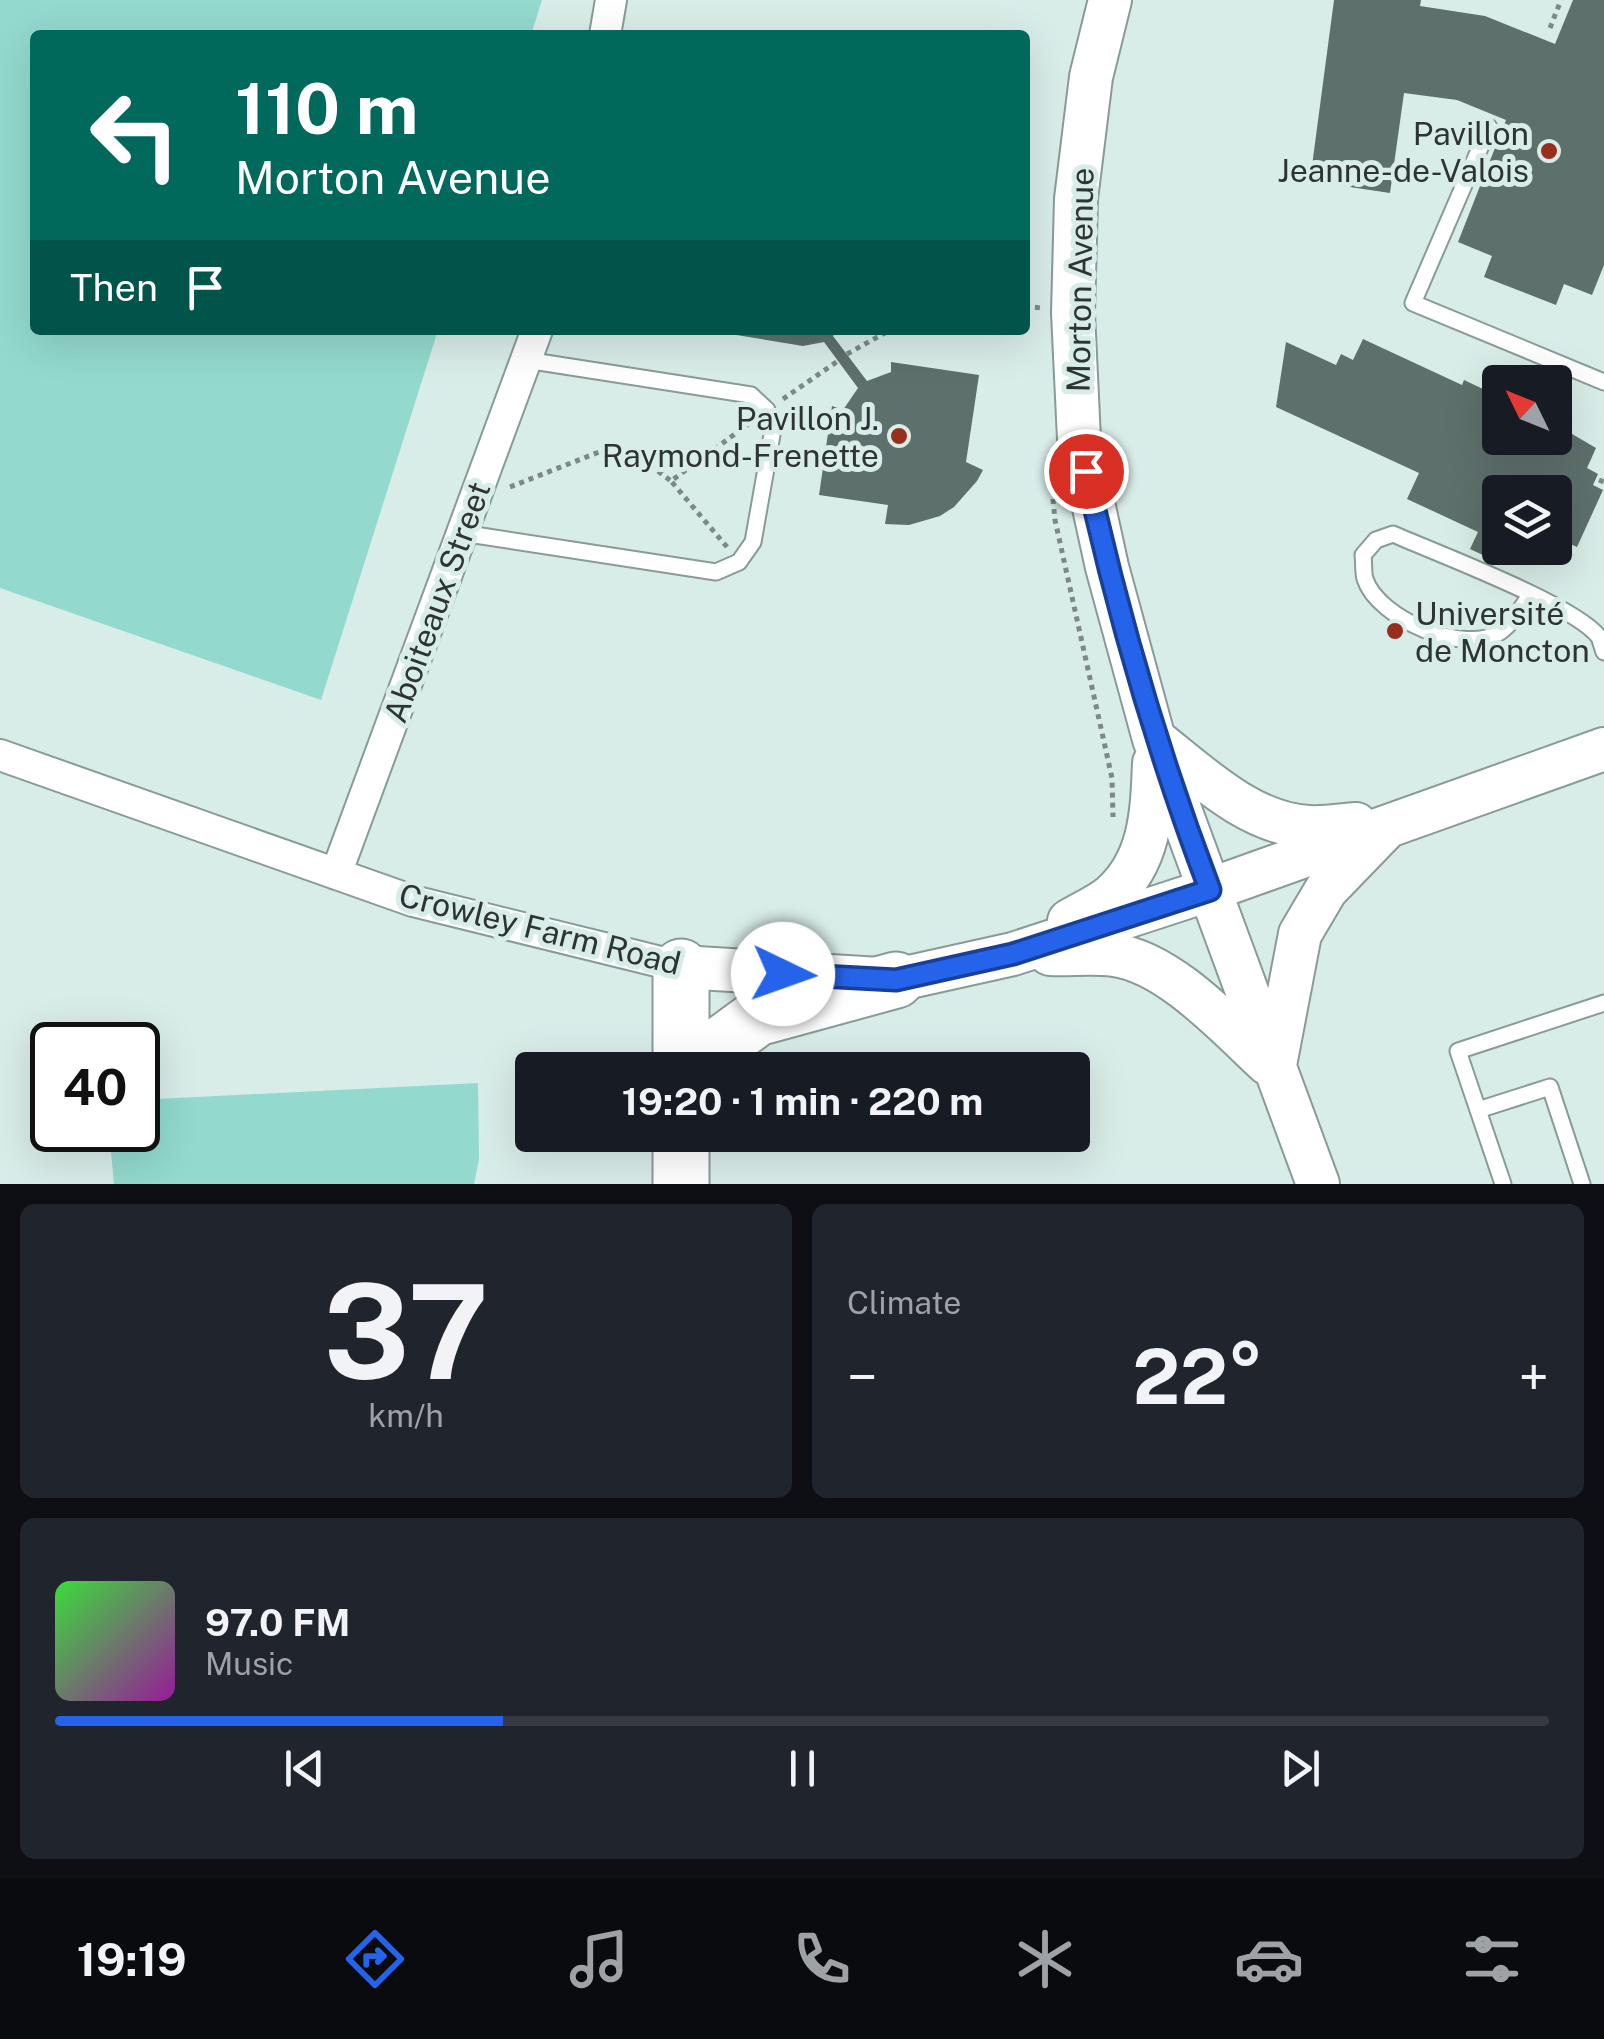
<!DOCTYPE html>
<html lang="en">
<head>
<meta charset="utf-8">
<style>
	:root { --surface:#171b24; --page:#20242c; --text:#f1f3f6; --muted:#9ea1a6; --line:#363941; --accent:#2563eb }
	body { margin:0; font-family:"Public Sans",sans-serif; background:var(--page); color:var(--text); height:100vh; display:flex; flex-direction:column; font-size:38px; white-space:nowrap }
	* { box-sizing:border-box; margin:0 }
	p { font-size:32px; color:var(--muted) }
	.icon { flex:none; width:55px; height:55px; fill:none; stroke:currentColor; stroke-width:2; stroke-linecap:round; stroke-linejoin:round }
	.map { position:relative; height:1184px; overflow:hidden }
	.side { display:flex; flex-direction:column; gap:20px; padding:20px; background:#0d0f14; flex:1 }
	.side>* { flex:none }
	.guide { position:absolute; left:30px; top:30px; width:1000px; height:305px; border-radius:10px; box-shadow:0 10px 40px #0002; background:#00695c; color:#fff; overflow:hidden }
	.needle { width:65px; rotate:313deg }
	.tools { position:absolute; left:1482px; top:365px; display:grid; gap:20px }
	.tools a { display:grid; place-items:center; width:90px; height:90px; border-radius:10px; background:var(--surface); box-shadow:0 10px 40px #0002; font-size:50px }
	.speed { position:absolute; left:30px; top:1022px; display:flex; gap:20px; font-size:50px; font-weight:700; text-align:center }
	.speed>* { display:grid; place-content:center; width:130px; height:130px; border-radius:50%; background:var(--surface); box-shadow:0 10px 40px #0002; line-height:1 }
	.speed .limit { border:5px solid #111; border-radius:15px; background:#fff; color:#111 }
	.pin { position:absolute; display:grid; place-items:center; width:85px; height:85px; color:#fff; margin:-42px; border:5px solid #fff; border-radius:50%; box-shadow:0 2px 10px #0007 }
	.me { position:absolute; width:110px; margin:-55px; rotate:93deg; stroke-linejoin:round; filter:drop-shadow(0 0 8px #0008) }
	.turn { display:flex; align-items:center; gap:35px; height:210px; padding:0 40px; font-size:45px }
	.turn .icon { width:130px; height:130px; stroke-width:2.5 }
	.turn b { display:block; font-size:70px; line-height:85px }
	.then { display:flex; align-items:center; height:95px; padding:0 40px; background:#0003; gap:20px; font-size:38px }
	.big { font-size:75px; font-weight:700; line-height:1.1 }
	.side .card { flex:1; display:flex; flex-direction:column; justify-content:center; gap:15px; min-width:0; padding:0 35px; border-radius:15px; background:var(--page) }
	.side .dial { align-items:center; gap:0 }
	.dial b { font-size:130px; line-height:1 }
	.song { display:flex; align-items:center; gap:30px }
	.cover { width:120px; height:120px; border-radius:15px; background:linear-gradient(135deg,hsl(120 70% 55%),hsl(300 70% 35%)) }
	.played { height:10px; border-radius:5px; background:linear-gradient(90deg,var(--accent) 30%,var(--line) 30%) }
	.keys { display:flex; justify-content:space-around; direction:ltr }
	.heat { display:flex; justify-content:space-between; align-items:center; font-size:55px; direction:ltr }
	.side .tiles { flex:1; display:grid; gap:20px; grid-template-columns:1fr 1fr }
	.card:last-child { grid-column:span 2 }
	.trip { position:absolute; left:515px; top:1052px; width:575px; height:100px; border-radius:10px; background:var(--surface); box-shadow:0 10px 40px #0002; font-weight:700; line-height:100px; text-align:center }
	.tab-bar { display:flex; height:160px; justify-content:space-around; align-items:center; background:#090b0e; color:var(--muted) }
	.tab-bar .icon { width:70px; height:70px }
	.tab-bar .on { color:var(--accent) }
	.tab-bar b { font-size:45px; color:var(--text) }
	.map>svg:first-child { display:block }
	.green { fill:#93d9cd }
	.building { fill:#5e706c }
	.lines { fill:none; stroke-linecap:round; stroke-linejoin:round }
	.lane-casing { stroke:#899b98; stroke-width:19 }
	.street-casing { stroke:#899b98; stroke-width:34 }
	.secondary-casing { stroke:#899b98; stroke-width:46 }
	.highway-casing { stroke:#899b98; stroke-width:59 }
	.path { stroke:#7c8987; stroke-width:5; stroke-dasharray:5 5; stroke-linecap:butt }
	.lane { stroke:#fff; stroke-width:15 }
	.street { stroke:#fff; stroke-width:30 }
	.secondary { stroke:#fff; stroke-width:42 }
	.highway { stroke:#fff; stroke-width:55 }
	.route-casing { stroke:#184099; stroke-width:25 }
	.route { stroke:#2563eb; stroke-width:18 }
	.poi-dot { fill:#982e1d; stroke:#d8ece8; stroke-width:4 }
	.labels { text-anchor:middle; dominant-baseline:central; stroke-width:10; stroke-linejoin:round; paint-order:stroke }
	.poi-label { font-size:32px; fill:#2d3433; stroke:#d8ece8; text-anchor:end }
	.street-label { font-size:32px; fill:#2d3433; stroke:#d8ece8 }
</style>
</head>
<body>
<div class="map">
<svg width="1604" height="1184" viewBox="0 0 1604 1184">
	<rect width="100%" height="100%" fill="#d8ece8"/>
	<path class="green" d="M0 0H542L531 35H35V330H438L321 700 0 588Z
		M478 1083 479 1159 474 1184H114L109 1130H138V1100Z"/>
	<path class="building" d="M1334 0H1421L1420 6 1485 16 1555 44 1573 0H1604V265L1592 295 1564 284 1556 305 1484 277 1492 256 1458 242 1506 120 1457 100 1404 93 1390 193 1310 181Z
		M706 330H837L833 336 867 381 891 372V362L979 375 966 462 983 470 977 481 954 507 940 516 909 525 885 524 888 505 819 495 832 406 843 410 858 388 824 342 803 346Z
		M1363 339 1462 385 1464 380 1500 397V438H1555V424L1596 448 1587 468 1598 474 1593 485 1603 490 1577 547 1555 537V492H1500V543L1495 540 1487 557 1470 549 1478 532 1407 499 1419 473 1276 407 1286 342 1336 365 1341 354 1353 360Z"/>
	<g class="lines">
		<defs>
			<path id="lane" d="M1489 127 1413 303 1604 382
				M462 533 716 572 739 562 753 542 773 429 767 410 751 395 526 360
				M1530 595C1522 607 1513 623 1500 632 1465 656 1378 619 1365 579 1363 572 1364 562 1363 555L1376 540 1393 534C1436 553 1575 605 1599 637 1600 639 1603 650 1604 652
				M1478 1110 1550 1087 1582 1184
				M1503 1184 1458 1051 1604 1003"/>
			<path id="street" d="M605 35 611 0
				M0 755 413 901 681 967
				M336 874 537 330"/>
			<path id="secondary" d="M1110 0 1091 77 1076 199 1073 313 1079 439 1107 567 1154 739 1318 1184
				M1154 739C1199 774 1249 824 1309 827 1324 828 1341 825 1356 824
				M1069 921C1082 913 1099 906 1111 896 1151 861 1152 812 1154 763
				M1050 954C1071 955 1093 952 1114 955 1169 962 1227 1026 1267 1063
				M681 967 896 980 1013 954 1209 890 1604 749
				M1275 1065 1300 934 1326 890 1385 829"/>
			<path id="highway" d="M681 1070V967
				M700 1070 712 1051 757 1018 896 980
				M681 1184V1135"/>
		</defs>
		<use href="#lane" class="lane-casing"/>
		<use href="#street" class="street-casing"/>
		<use href="#secondary" class="secondary-casing"/>
		<use href="#highway" class="highway-casing"/>
		<path class="path" d="M1550 28 1561 0
			M1025 306 1041 308
			M847 354 890 330
			M783 399 838 361
			M1599 480 1604 482
			M510 487 599 452 638 456 671 481
			M1052 489 1055 520 1112 778 1113 817
			M727 547 671 481 750 423"/>
		<use href="#lane" class="lane"/>
		<use href="#street" class="street"/>
		<use href="#secondary" class="secondary"/>
		<use href="#highway" class="highway"/>
	</g>
	<g class="lines">
		<defs>
			<path id="route" d="M783 974 896 980 1013 954 1210 890C1157 751 1118 616 1086 471"/>
		</defs>
		<use href="#route" class="route-casing"/>
		<use href="#route" class="route"/>
	</g>
	<g class="poi-dot">
		<circle cx="1549" cy="151" r="10"/>
		<circle cx="899" cy="436" r="10"/>
		<circle cx="1395" cy="631" r="10"/>
	</g>
	<g class="labels">
		<g class="poi-label">
			<text x="1529" y="133">Pavillon<tspan x="1529" dy="37">Jeanne-de-Valois</tspan></text>
			<text x="879" y="418">Pavillon J.<tspan x="879" dy="37">Raymond-Frenette</tspan></text>
			<text x="1415" y="613" text-anchor="start">Université<tspan x="1415" dy="37">de Moncton</tspan></text>
		</g>
		<g class="street-label">
			<text transform="translate(1080 280) rotate(-89)">Morton Avenue</text>
			<text transform="translate(437 602) rotate(-70)">Aboiteaux Street</text>
			<text transform="translate(540 929) rotate(14)">Crowley Farm Road</text>
		</g>
	</g>
</svg>
<div class="tools">
<a><svg class="needle" viewBox="-14 -14 28 28"><path d="M0-13l5 13h-10z" fill="#e53935"/><path d="M0 13l5-13h-10z" fill="#9ea1a6"/></svg></a>
<a><svg class="icon" aria-label="layers" viewBox="0 0 24 24"><path d="M12 4l9 5-9 5-9-5zM3 14l9 5 9-5"/></svg></a>
</div>
<div class="speed"><div class="limit">40</div></div>
<div class="pin" style="left:1086px;top:471px;background:#d93025"><svg class="icon" aria-label="arrive" viewBox="0 0 24 24"><path d="M6 21V4h12l-3 4 3 4H6"/></svg></div>
<svg class="me" style="left:783px;top:974px" viewBox="-20 -20 40 40"><circle r="19" fill="#fff"/><path d="M0-13L10 11 0 6-10 11z" fill="#2563eb"/></svg>
<div class="trip">19:20 · 1 min · 220 m</div>
<div class="guide">
<div class="turn"><svg class="icon" aria-label="left" viewBox="0 0 24 24"><path d="M17 20v-9H6M10 6l-5 5 5 5"/></svg><div><b>110 m</b>Morton Avenue</div></div>
<div class="then">Then<svg class="icon" aria-label="arrive" viewBox="0 0 24 24"><path d="M6 21V4h12l-3 4 3 4H6"/></svg></div>
</div>
</div>
<section class="side">
<div class="tiles">
<div class="card dial"><b>37</b><p>km/h</p></div>
<div class="card"><p>Climate</p>
<div class="heat"><a>−</a><b class="big">22°</b><a>+</a></div>
</div>
<div class="card">
<div class="song"><i class="cover"></i><div><b>97.0 FM</b><p>Music</p></div></div>
<div class="played"></div>
<div class="keys"><svg class="icon" aria-label="previous" viewBox="0 0 24 24"><path d="M18 5L8 12l10 7zM5 5v14"/></svg><svg class="icon" aria-label="pause" viewBox="0 0 24 24"><path d="M8 5v14M16 5v14"/></svg><svg class="icon" aria-label="next" viewBox="0 0 24 24"><path d="M6 5l10 7-10 7zM19 5v14"/></svg></div>
</div>
</div>
</section>
<nav class="tab-bar">
<b>19:19</b>
<svg class="icon on" aria-label="directions" viewBox="0 0 24 24"><path d="M12 3l9 9-9 9-9-9zM9 14v-3h6M13 9l2 2-2 2"/></svg>
<svg class="icon" aria-label="music" viewBox="0 0 24 24"><path d="M9 18V5l10-2v13"/><circle cx="6" cy="18" r="3"/><circle cx="16" cy="16" r="3"/></svg>
<svg class="icon" aria-label="phone" viewBox="0 0 24 24"><path d="M5 4h4l2 5-3 2q2 4 5 5l2-3 5 2v4C11 20 4 13 5 4z"/></svg>
<svg class="icon" aria-label="climate" viewBox="0 0 24 24"><path d="M12 3v18M4 7l16 10M4 17L20 7"/></svg>
<svg class="icon" aria-label="car" viewBox="0 0 24 24"><path d="M5 17H2v-5l4-1 3-4h7l3 4 3 1v5h-3M9 17h6M6 11h13"/><circle cx="7" cy="17" r="2"/><circle cx="17" cy="17" r="2"/></svg>
<svg class="icon" aria-label="filters" viewBox="0 0 24 24"><path d="M4 7h16M4 17h16"/><circle cx="9" cy="7" r="2"/><circle cx="15" cy="17" r="2"/></svg>
</nav>
</body>
</html>
